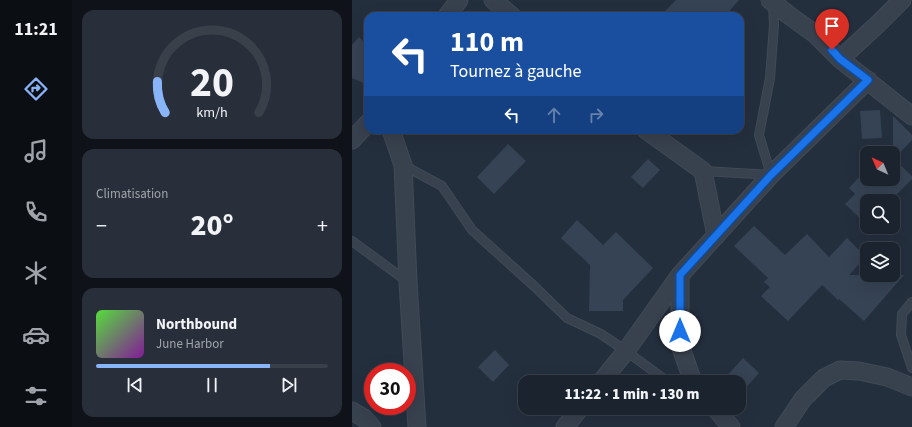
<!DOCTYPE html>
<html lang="fr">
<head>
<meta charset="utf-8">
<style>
	:root { --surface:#1b232e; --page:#282f3a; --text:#f1f3f6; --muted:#a0a4aa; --line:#39404a; --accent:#8ab4f8 }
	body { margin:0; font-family:"Source Sans 3",sans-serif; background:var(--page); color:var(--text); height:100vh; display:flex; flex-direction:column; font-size:15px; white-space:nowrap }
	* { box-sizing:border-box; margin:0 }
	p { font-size:13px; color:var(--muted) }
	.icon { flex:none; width:22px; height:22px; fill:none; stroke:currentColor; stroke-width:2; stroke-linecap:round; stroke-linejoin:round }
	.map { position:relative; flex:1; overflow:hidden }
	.details { display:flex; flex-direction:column; gap:10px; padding:10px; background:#0f1319; width:280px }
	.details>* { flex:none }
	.hud { position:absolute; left:12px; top:12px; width:380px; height:122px; border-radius:12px; box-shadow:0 4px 16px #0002,0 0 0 1px var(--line); background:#1a4fa0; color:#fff; overflow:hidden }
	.needle { width:26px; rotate:316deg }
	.fabs { position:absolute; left:508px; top:146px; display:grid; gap:8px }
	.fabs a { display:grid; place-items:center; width:40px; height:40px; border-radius:8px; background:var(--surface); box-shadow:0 4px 16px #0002,0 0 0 1px var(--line); font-size:20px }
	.speed { position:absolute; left:12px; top:363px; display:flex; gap:8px; font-size:20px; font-weight:700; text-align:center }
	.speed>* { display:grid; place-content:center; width:52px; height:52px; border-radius:50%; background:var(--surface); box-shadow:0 4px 16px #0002,0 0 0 1px var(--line); line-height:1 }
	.speed .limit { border:6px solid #d22; background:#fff; color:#111 }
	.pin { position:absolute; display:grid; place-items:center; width:34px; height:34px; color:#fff; margin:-41px -17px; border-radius:50% 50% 50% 0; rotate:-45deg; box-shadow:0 0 4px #0007 }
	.pin .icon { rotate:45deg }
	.me { position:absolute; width:44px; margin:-22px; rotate:0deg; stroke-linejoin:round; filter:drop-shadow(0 0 3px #0008) }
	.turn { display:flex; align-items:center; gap:14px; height:84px; padding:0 20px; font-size:18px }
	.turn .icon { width:52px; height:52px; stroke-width:2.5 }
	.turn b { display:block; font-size:28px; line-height:34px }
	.lanes { display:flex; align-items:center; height:38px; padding:0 20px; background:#0003; justify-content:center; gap:20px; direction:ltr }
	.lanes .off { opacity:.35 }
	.big { font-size:30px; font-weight:800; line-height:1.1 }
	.details .tile { flex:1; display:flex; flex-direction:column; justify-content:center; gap:6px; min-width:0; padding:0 14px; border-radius:12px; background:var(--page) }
	.details .dial { align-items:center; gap:0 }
	.dial svg { height:104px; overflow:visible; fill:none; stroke:var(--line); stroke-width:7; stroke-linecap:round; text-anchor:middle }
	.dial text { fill:var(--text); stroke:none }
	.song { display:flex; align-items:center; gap:12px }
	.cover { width:48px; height:48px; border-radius:6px; background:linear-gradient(135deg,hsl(110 70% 55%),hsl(290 70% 35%)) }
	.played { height:4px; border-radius:2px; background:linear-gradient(90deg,var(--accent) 75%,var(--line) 75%) }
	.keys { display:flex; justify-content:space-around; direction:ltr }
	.heat { display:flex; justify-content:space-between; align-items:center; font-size:22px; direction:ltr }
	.trip { position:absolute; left:166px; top:375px; width:228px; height:40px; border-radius:12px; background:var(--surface); box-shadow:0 4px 16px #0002,0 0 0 1px var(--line); font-weight:800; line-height:40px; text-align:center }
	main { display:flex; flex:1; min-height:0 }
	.menu { display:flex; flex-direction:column; width:72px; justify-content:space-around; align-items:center; background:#0b0e12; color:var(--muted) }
	.menu .icon { width:28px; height:28px }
	.menu .current { color:var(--accent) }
	.menu b { font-size:18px; color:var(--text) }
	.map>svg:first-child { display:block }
	.building { fill:#364354 }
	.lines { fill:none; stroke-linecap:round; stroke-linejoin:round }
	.service-casing { stroke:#414a57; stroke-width:10 }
	.minor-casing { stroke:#414a57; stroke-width:19 }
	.service { stroke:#38414e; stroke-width:8 }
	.minor { stroke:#38414e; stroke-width:17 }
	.route-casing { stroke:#114b97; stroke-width:10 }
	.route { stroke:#1a73e8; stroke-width:7 }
</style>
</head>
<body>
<main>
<nav class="menu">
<b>11:21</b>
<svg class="icon current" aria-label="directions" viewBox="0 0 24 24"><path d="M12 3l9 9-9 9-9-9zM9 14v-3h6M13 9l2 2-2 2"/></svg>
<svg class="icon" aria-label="music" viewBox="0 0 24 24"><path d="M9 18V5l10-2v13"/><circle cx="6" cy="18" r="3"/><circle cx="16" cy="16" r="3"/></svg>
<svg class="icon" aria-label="phone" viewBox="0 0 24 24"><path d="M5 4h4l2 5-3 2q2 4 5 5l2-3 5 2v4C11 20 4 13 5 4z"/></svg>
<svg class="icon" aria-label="climate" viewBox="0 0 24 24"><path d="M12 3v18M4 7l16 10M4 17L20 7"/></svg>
<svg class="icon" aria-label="car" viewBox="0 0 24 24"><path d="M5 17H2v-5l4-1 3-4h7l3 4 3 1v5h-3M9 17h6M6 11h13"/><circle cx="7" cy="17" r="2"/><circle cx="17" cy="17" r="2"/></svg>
<svg class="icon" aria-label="filters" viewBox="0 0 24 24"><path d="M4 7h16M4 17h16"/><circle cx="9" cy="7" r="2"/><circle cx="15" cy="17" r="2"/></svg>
</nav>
<section class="details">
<div class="tile dial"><svg viewBox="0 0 100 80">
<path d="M14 69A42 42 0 1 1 86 69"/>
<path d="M14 69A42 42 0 0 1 8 45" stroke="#8ab4f8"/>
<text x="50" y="56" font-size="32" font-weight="700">20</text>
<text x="50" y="72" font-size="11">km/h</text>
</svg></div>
<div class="tile"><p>Climatisation</p>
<div class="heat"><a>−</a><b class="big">20°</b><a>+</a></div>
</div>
<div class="tile">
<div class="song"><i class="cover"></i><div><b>Northbound</b><p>June Harbor</p></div></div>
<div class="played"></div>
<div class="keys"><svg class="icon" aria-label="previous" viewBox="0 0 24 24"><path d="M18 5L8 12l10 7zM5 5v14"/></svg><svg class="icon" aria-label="pause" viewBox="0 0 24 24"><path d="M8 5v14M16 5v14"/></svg><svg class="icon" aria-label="next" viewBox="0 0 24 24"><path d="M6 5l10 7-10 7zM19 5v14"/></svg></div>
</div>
</section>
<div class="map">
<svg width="560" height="427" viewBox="0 0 560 427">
	<rect width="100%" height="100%" fill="#242f3e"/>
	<path class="building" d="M324 0H387L373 16H308Z
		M7 37 16 46V85L0 78V45Z
		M528 110 530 138 510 139 508 111Z
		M541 116 560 135V140L542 159 560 176V179L538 201H515V225L493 204 503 194 497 188 509 175 514 180V179H541Z
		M156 144 174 161 142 194 125 177Z
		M296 159 308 170 291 188 279 177Z
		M225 220 251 245 264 232 301 268 271 300V311H237L238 265 209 238Z
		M402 226 433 255 455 234 477 257 495 238 514 257 497 275H552L512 321 487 299 486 300 470 285 436 321 409 296 418 287 412 282 416 278 382 246Z
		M143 350 157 365 141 382 126 367Z
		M391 358 407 373 390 392 387 389V382H379L374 377Z"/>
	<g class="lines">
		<defs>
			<path id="service" d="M51 165 90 186 120 230 182 286 215 318 249 334 274 351 316 382
				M351 171 419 175 407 135 418 78 422 25 421 4
				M0 241 56 282
				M560 302 550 314 549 335 560 368"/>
			<path id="minor" d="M141 0 160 16
				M418 0 438 16 463 34 488 59 560 116
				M95 16 107 0
				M488 59 527 23 550 0
				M39 130 51 165 56 282 65 427
				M294 130 351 171 364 236
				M0 140 16 123
				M249 382 274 351 328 275
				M341 382 328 345V275L419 175 516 80
				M363 408 379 427
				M0 411 12 418 20 427
				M213 427 228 408
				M432 427 451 399 472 378 488 370 507 371 535 377 560 387"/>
		</defs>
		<use href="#service" class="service-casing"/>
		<use href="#minor" class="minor-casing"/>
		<use href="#service" class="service"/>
		<use href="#minor" class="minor"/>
	</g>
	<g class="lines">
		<defs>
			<path id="route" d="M328 331V275L419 175 516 80 488 59 480 50"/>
		</defs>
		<use href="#route" class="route-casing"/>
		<use href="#route" class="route"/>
	</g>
</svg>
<div class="fabs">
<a><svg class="needle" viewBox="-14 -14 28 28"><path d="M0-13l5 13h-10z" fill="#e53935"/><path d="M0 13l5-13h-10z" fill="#a0a4aa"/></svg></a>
<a><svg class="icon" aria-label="search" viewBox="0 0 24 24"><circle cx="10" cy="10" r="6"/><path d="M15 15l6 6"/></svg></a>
<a><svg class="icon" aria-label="layers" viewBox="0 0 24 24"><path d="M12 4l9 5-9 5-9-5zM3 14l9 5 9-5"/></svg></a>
</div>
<div class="speed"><div class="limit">30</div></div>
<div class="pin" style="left:480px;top:50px;background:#d93025"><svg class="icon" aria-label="arrive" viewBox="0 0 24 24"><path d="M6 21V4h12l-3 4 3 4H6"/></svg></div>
<svg class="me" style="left:328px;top:331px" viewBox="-20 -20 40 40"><circle r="19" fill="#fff"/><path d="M0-13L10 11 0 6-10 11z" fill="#1a73e8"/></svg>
<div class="trip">11:22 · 1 min · 130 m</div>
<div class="hud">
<div class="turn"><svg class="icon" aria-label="left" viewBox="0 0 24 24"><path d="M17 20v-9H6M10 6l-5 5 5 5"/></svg><div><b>110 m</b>Tournez à gauche</div></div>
<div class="lanes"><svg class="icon" aria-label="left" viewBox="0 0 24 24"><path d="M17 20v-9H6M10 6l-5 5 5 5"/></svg><svg class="icon off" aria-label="ahead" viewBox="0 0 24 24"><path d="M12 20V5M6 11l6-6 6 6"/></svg><svg class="icon off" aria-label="right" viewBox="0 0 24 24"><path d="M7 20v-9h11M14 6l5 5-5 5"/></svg></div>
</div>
</div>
</main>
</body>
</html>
